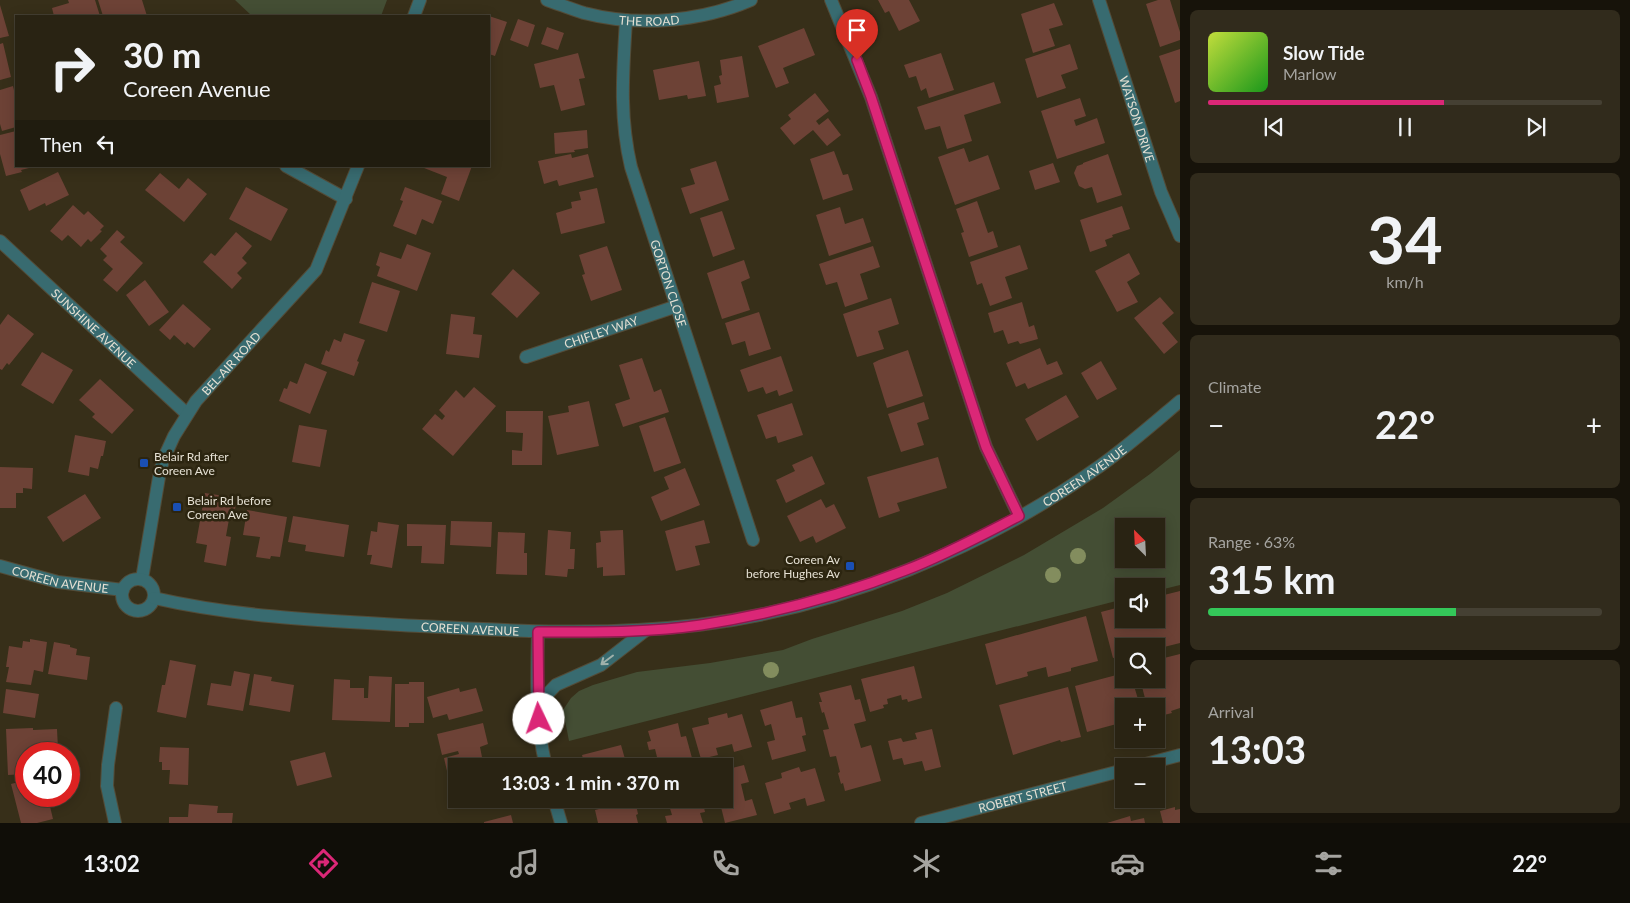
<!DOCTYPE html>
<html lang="en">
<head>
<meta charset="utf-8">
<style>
	:root { --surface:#292313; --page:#312b1c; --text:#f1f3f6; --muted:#a5a4a0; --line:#454033; --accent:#db2777 }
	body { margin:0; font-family:Lato,sans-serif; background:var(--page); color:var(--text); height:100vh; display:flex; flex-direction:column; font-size:19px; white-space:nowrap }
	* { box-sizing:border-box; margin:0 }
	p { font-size:16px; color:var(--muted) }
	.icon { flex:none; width:28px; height:28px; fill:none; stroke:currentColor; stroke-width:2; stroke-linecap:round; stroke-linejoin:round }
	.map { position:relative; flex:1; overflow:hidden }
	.sheet { display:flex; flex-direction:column; gap:10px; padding:10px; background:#17130a; width:450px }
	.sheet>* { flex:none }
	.top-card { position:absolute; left:15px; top:15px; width:475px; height:152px; border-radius:0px; box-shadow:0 2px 12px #0003,0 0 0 1px var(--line); background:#292313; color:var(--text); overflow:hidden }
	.needle { width:32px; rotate:336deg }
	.controls { position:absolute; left:1115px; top:518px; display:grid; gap:10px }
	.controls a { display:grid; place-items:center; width:50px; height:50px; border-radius:0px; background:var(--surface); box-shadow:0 2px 12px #0003,0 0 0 1px var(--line); font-size:25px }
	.speed { position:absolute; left:15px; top:742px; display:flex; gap:10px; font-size:25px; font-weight:700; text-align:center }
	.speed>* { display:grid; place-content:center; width:65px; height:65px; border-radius:50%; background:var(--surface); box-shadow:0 2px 12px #0003,0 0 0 1px var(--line); line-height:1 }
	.speed .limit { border:8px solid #d22; background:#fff; color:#111 }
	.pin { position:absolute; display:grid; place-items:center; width:42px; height:42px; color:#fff; margin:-51px -21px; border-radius:50% 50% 50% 0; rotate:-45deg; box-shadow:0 0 5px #0007 }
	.pin .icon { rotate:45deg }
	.me { position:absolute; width:55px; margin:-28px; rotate:357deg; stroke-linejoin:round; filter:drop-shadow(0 0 4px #0008) }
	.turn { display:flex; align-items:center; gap:18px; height:105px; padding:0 25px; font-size:22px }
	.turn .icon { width:65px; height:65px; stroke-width:2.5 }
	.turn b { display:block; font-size:35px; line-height:42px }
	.then { display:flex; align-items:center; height:48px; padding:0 25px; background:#0003; gap:10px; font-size:19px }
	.big { font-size:38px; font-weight:700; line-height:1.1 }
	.sheet .tile { flex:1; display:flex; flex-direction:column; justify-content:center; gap:8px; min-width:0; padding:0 18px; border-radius:8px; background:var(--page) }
	.sheet .dial { align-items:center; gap:0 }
	.dial b { font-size:65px; line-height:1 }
	.song { display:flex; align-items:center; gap:15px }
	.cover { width:60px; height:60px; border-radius:8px; background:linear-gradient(135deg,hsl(70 70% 55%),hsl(120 70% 35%)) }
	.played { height:5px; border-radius:2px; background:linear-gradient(90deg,var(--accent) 60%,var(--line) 60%) }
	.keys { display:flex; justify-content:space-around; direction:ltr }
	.heat { display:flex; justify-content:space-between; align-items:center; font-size:28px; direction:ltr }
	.charge { height:8px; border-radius:4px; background:linear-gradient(90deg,#34c759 63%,var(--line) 0) }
	.trip { position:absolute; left:448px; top:758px; width:285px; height:50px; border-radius:0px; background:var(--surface); box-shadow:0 2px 12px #0003,0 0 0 1px var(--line); font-weight:700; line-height:50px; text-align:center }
	.dock { display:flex; height:80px; justify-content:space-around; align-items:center; background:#100e08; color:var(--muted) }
	.dock .icon { width:35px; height:35px }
	.dock .on { color:var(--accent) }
	.dock b { font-size:22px; color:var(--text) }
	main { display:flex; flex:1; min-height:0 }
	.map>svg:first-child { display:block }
	.green { fill:#444e34; fill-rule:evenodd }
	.building { fill:#6d4236 }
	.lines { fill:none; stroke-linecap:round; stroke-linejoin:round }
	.minor-casing { stroke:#534b37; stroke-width:14 }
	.tertiary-casing { stroke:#534b37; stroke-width:14 }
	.minor { stroke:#386b70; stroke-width:12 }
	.tertiary { stroke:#386b70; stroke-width:12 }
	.tree { fill:#838d5e }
	.oneway { stroke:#a0b1ab }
	.route-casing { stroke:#8e194d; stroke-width:12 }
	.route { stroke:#db2777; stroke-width:9 }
	.transit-dot { fill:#1a4fb4; stroke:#2c2510; stroke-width:2 }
	.labels { text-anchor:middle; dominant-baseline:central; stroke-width:5; stroke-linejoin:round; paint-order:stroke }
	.street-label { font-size:12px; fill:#e5e0d3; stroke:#2c2510 }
	.poi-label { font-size:12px; fill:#e5e0d3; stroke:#2c2510; text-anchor:start }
</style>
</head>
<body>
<main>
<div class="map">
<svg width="1180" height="823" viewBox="0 0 1180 823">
	<rect width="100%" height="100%" fill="#372f19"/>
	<path class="green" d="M235 0H387L381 16H252Z
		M1180 450V585L1156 591V586H1124V599L569 741 563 710 571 698 579 691 593 685 637 672 710 663 783 650 812 639 902 611 947 593 1024 555 1103 508 1150 474ZM1124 526H1156V559H1124Z"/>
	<path class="building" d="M68 0H95L100 16H54L52 8 69 3Z
		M98 0H142L147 16H103Z
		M878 0H909L920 21 899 31 889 11 885 13Z
		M1158 0H1170L1180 32V40L1160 47 1146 4Z
		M1054 3 1063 25 1049 29 1055 46 1033 53 1021 14Z
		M0 5 9 36 0 38Z
		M483 14 507 22 495 56 489 54V16H482Z
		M518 19 535 25 528 47 510 40Z
		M547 27 564 33 558 50 541 44Z
		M804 28 815 55 783 68 789 83 776 88 758 46Z
		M3 43 11 77 0 80V44Z
		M1070 44 1078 69 1061 75 1066 88 1037 98 1025 59Z
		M1180 49V101L1175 103 1159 56Z
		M578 53 585 78 579 79 585 105 561 111 554 85 540 88 534 64Z
		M941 53 954 90 929 98 926 88 921 91 916 76 909 78 904 65Z
		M742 56 749 97 717 103 714 86 721 84 719 76 722 75 720 60Z
		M699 61 706 96 688 99 687 95 659 100 653 70Z
		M994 82 1001 103 964 115 972 141 947 149 940 126 925 130 917 107Z
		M13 86 16 99V127L2 131 0 124V90Z
		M815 93 829 111 816 121 819 125 828 118 841 135 827 146 813 130 794 145 780 128 791 119 788 115Z
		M1080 98 1086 116 1074 120 1076 126 1097 118 1105 143 1057 159 1041 111Z
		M587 130 588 148 574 150 575 152 555 154 554 133Z
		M16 131V166H28L29 168 21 170 22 172 6 176 0 154V135Z
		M964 148 969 162 988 155 1000 189 955 205 938 157Z
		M834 151 843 175 848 174 853 190 823 200 810 159Z
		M571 154 572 158 588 154 594 177 559 186 557 180 544 184 538 161Z
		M1108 154 1122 195 1097 203 1092 187 1085 189 1079 186 1074 173 1077 166 1083 164V163Z
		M716 161 729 200 690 214 681 188 695 184 690 169Z
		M1053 163 1060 182 1035 190 1029 171Z
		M419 166H472L459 201 441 194 447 177Z
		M58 172 69 195 46 206 45 203 29 211 20 190Z
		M160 173 179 189 188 178 207 194 184 222 145 190Z
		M246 187 288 209 271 241 229 219Z
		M405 187 442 201 433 224 422 219 416 235 393 226 403 201 400 200Z
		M597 188 605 223 561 234 556 213 572 208 571 202 581 200 579 192Z
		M977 201 988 233 993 231 998 247 969 257 961 233 964 232 956 209Z
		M73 205 84 215 88 211 104 226 100 230 102 231 91 242 88 239 81 247 68 235 62 241 50 231Z
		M1122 206 1130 229 1112 235 1113 237 1105 240 1107 246 1090 252 1080 220Z
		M840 207 845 224 863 218 871 242 829 256 816 215Z
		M722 211 735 249 713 257 700 218Z
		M117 230 125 237 120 242 143 263 117 292 103 280 113 269 103 260 107 256 100 249Z
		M236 232 252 246 242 258 247 263 237 273 242 278 232 289 203 262 211 253 215 256Z
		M407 244 431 253 417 291 377 276 380 267 376 265 380 252 401 259Z
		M1020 245 1028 269 1005 277 1012 298 990 306 982 283 977 285 970 262Z
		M607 246 622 290 591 301 582 275 585 274 579 255Z
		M873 246 880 267 860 274 868 299 845 307 837 282 826 285 819 264Z
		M1129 253 1140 274 1127 282 1138 302 1117 312 1095 271Z
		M744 260 750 278 741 282 750 310 722 319 707 273Z
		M513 269 540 293 517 318 491 294Z
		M145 280 169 312 149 326 126 295Z
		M372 282 400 291 387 332 359 323Z
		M1160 297 1174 313 1162 323 1178 342 1164 354 1134 318Z
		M891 298 899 324 878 331 884 349 857 357 843 314Z
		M1022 302 1029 327 1034 325 1038 339 1020 344 1018 341 1008 344 1003 330 994 333 988 313Z
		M183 304 211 329 194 348 187 342 185 345 174 335 170 340 159 330Z
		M759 312 771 349 749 356 745 341 732 345 725 323Z
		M8 314 34 334 9 365 7 363 2 370 0 369V325Z
		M451 314 475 317 473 334 482 335 479 358 446 354Z
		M344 333 365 340 357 361 359 362 354 376 321 364 326 350 329 352 334 339 341 342Z
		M1040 348 1047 365 1057 361 1063 374 1028 389 1025 383 1016 387 1006 363Z
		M908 350 923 396 887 408 873 363 879 360Z
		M42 352 73 370 53 404 21 385Z
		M781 356 793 391 779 396 777 390 766 394 763 387 748 392 740 370Z
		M642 358 654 392 661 389 669 412 623 427 615 404 630 399 619 365Z
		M1101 361 1117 389 1097 400 1081 373Z
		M305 363 327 372 310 414 279 401 284 388 287 389 290 381 297 384Z
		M100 379 134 410 112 434 92 417 95 414 79 400Z
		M474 387 496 406 453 456 422 429 435 414 442 420 445 416 439 410 456 390 464 398Z
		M1066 395 1079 417 1037 441 1025 419Z
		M589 401 599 446 557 455 548 416 569 412 568 406Z
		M924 402 929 419 917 423 924 445 901 452 888 414Z
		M792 403 803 435 778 443 776 436 766 439 757 415Z
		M506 411H543L542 465H512V450L522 451 523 433 506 432Z
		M665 417 681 463 654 472 639 426Z
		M299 425 327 430 320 467 292 462Z
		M75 435 106 441 103 456H101L98 469 90 467 89 476 68 472Z
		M812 456 825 484 786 503 776 480 795 471 792 465Z
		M938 457 947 488 897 503 900 511 879 518 867 477Z
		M0 467 33 468 32 489 23 488V493H16V508H0Z
		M685 468 700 505 661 521 651 497 669 489 664 477Z
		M205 493 237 498 235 509 231 508 226 536 231 537 226 566 204 562 207 545 196 543Z
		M85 494 101 518 63 542 47 517Z
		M821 499 826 508 834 504 846 528 816 543 813 536 800 542 787 516Z
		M247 510 287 517 280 557 271 556 270 559 256 557 260 537 243 535Z
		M293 516 349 525 344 557 305 551 306 545 288 542Z
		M704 520 710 543 695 546 700 565 676 571 665 531Z
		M451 521 492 522 491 547 450 545Z
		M378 522 399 525 392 568 370 564 372 555H367L371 531 377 532Z
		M407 524 446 525 444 564 421 563 422 546H407Z
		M548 530 571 532 570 549H575L574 569H568L567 577 545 575Z
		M623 530 625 575 603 576V567L597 568 596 543 601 542 600 531Z
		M498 532 525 533 524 553H527V575L496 574Z
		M1180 591V643L1156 649V646H1124V655L1113 658 1101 612 1124 606V619H1156V597Z
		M1086 616 1098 661 1071 668V671L1048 677 1046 667 1027 672 1028 676 996 685 985 644Z
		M30 639 47 642 43 672 34 670 31 685 6 682 9 667H6L9 646 22 648 23 641 30 642Z
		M54 642 70 645V647L77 649 76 655 90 657 87 680 48 674Z
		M1180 654V708L1171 711 1172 713 1156 717V706H1147L1140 679H1156V660Z
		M170 660 196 665 186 718 157 712 162 685H165Z
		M914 666 922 698 908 702 907 699 902 700 901 695 887 699 888 704 883 705 884 708 870 712 861 679Z
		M234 671 250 674 243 711 207 705 211 683 231 686Z
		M1124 673V679H1132L1140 706H1124V722L1087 732 1075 686Z
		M254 674 272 677 271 681 294 685 290 712 249 705Z
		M369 676 392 677 390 722 332 720 334 679 350 680V688H364V698H368Z
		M409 682H424V723H409V727H395V684H409Z
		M851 685 855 700 860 699 866 721 854 724 861 748 871 745 881 781 845 791 843 783 841 784 838 773 840 772 836 756 830 757 823 730 829 729 824 712 822 713 819 702H822L819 693Z
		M1068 687 1081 737 1061 742 1060 740 1013 755 999 705Z
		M459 688 460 692 476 688 483 711 449 720 447 714 433 718 427 697Z
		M6 689 39 694 35 718 3 713Z
		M792 701 796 718 802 717 806 735 802 736 806 751 772 760 767 742 775 740 771 724 765 726 760 710Z
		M727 713 728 718 742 714 752 747 734 752 732 744 716 748 718 755 701 759 692 728 709 724 708 718Z
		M483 723 488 744 480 747 483 762 466 766H456V769L447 771 444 758 459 754 458 751 442 755 437 734Z
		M678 723 681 737 686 736 692 758 687 759 688 766H653L652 763 658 761 655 749 649 750 647 742 651 741 648 731Z
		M33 728V730L57 729 58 749 34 750V754H26V774L8 775 6 729Z
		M932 729 941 767 925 771 922 761 904 765 902 758 893 760 888 741 901 738 903 742 917 739 915 733Z
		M621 745 625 759H623L625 766H585L582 755Z
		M160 747 189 748 188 785 169 784 170 770H162V762H159Z
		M325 752 332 777 297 786 290 761Z
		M744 765 749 782 741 784 745 801 752 799 757 815 725 823 721 807 715 809 713 799H724V770Z
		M799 767 801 772 815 768 825 801 807 806 805 798 789 803 791 809 774 814 765 783 782 778 781 773Z
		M26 780V796H45L46 799 48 798 53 819 37 823H21L11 784Z
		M661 799H702L705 812 700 813 703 823H667L665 816 672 815 668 802 662 804Z
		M635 800 638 814 636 815 638 823H598L595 810Z
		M189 804 218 806 217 813H233L232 823H169V817H188Z
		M1175 807V810L1180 809V823H1163L1160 811Z
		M511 815 513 823H484V822Z
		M1130 816 1131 821 1144 818 1145 823H1107Z"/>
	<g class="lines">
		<defs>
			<g id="minor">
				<path id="s1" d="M547 0C559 4 571 9 584 13 638 27 700 22 751 0"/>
				<path d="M831 0 871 97 979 426 986 447 1019 516"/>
				<path id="s2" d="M1099 0 1161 192 1180 236"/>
				<path d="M414 16 420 0"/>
				<path id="s3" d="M626 20C623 71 619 116 631 167L753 540"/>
				<path d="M286 166 346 199"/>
				<path id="s4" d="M0 241 187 414"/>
				<path id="s5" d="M526 357 677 306"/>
				<path id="s6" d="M142 579 159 477 163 460 174 436 196 401 316 270 358 166"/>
				<path d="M1138 766 1180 755"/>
				<path d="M115 823 107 786 108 765 116 708"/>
				<path id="s7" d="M921 823 1124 770"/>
			</g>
			<g id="tertiary">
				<path id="s8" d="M0 566 58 582 123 590"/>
				<circle cx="138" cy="595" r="16"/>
				<path id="s9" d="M154 598C241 618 331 621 420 626 513 631 605 636 698 625 838 608 985 548 1100 466 1128 446 1154 423 1180 401"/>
				<path d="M538 632C537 677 535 723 546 766"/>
				<path d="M538 704 556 685 601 665 646 630"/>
				<path d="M554 799 561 823"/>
			</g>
		</defs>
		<use href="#minor" class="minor-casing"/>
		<use href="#tertiary" class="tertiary-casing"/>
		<use href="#minor" class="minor"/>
		<use href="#tertiary" class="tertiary"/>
	</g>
	<g class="tree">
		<circle cx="1078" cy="556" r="8"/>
		<circle cx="1053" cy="575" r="8"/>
		<circle cx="771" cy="670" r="8"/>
	</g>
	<defs><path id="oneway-shaft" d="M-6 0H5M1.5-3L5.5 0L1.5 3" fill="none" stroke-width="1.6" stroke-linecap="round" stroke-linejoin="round" transform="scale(1.25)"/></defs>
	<use class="oneway" href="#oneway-shaft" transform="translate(607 660) rotate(143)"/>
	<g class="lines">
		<defs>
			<path id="route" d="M539 719 538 632C592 632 647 633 701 625 771 614 840 596 906 570 945 555 982 535 1019 516L986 447 979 426 871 97 857 60"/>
		</defs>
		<use href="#route" class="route-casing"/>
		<use href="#route" class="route"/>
	</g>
	<g class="transit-dot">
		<rect x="139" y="458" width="10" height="10" rx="2.5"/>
		<rect x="172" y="502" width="10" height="10" rx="2.5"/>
		<rect x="845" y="561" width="10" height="10" rx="2.5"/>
	</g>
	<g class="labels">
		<g class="street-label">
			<text stroke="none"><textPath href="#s1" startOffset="105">THE ROAD</textPath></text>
			<text stroke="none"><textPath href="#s2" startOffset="125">WATSON DRIVE</textPath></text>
			<text stroke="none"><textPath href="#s3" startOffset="270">GORTON CLOSE</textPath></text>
			<text stroke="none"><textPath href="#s4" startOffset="128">SUNSHINE AVENUE</textPath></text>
			<text stroke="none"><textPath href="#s5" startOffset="79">CHIFLEY WAY</textPath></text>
			<text stroke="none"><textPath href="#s6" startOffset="240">BEL-AIR ROAD</textPath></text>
			<text stroke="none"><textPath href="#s9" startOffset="964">COREEN AVENUE</textPath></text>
			<text stroke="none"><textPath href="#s8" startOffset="62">COREEN AVENUE</textPath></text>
			<text stroke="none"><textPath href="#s9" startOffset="318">COREEN AVENUE</textPath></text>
			<text stroke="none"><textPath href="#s7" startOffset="105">ROBERT STREET</textPath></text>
		</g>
		<g class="poi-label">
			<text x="154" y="456">Belair Rd after<tspan x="154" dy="14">Coreen Ave</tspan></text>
			<text x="187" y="500">Belair Rd before<tspan x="187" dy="14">Coreen Ave</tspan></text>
			<text x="840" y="559" text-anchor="end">Coreen Av<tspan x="840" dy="14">before Hughes Av</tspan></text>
		</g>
	</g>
</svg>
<div class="controls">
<a><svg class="needle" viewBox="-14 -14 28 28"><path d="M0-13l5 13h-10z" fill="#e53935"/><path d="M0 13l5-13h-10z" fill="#a5a4a0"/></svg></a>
<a><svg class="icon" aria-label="sound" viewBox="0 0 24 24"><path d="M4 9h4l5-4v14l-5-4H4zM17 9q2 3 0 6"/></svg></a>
<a><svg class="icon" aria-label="search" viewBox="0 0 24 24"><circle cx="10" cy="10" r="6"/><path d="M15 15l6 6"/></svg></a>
<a>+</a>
<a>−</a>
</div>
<div class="speed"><div class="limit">40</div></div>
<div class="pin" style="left:857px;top:60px;background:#d93025"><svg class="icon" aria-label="arrive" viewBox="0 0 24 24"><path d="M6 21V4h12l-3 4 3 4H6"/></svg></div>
<svg class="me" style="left:539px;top:719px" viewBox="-20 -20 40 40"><circle r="19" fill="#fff"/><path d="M0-13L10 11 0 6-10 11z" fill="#db2777"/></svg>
<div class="trip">13:03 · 1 min · 370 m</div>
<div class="top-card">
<div class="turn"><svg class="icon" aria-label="right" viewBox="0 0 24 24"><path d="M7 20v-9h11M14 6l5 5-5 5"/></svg><div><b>30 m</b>Coreen Avenue</div></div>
<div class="then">Then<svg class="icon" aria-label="left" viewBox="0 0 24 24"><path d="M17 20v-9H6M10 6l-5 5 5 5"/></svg></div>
</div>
</div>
<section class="sheet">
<div class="tile">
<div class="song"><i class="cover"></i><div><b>Slow Tide</b><p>Marlow</p></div></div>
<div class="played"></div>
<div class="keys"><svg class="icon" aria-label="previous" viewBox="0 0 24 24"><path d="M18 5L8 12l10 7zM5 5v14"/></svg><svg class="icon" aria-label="pause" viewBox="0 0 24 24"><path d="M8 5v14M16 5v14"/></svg><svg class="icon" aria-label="next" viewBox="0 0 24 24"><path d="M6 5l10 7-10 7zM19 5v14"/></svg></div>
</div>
<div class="tile dial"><b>34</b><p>km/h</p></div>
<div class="tile"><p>Climate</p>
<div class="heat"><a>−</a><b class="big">22°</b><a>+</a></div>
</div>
<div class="tile"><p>Range · 63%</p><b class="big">315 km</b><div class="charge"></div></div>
<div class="tile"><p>Arrival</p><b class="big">13:03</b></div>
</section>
</main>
<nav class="dock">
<b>13:02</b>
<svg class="icon on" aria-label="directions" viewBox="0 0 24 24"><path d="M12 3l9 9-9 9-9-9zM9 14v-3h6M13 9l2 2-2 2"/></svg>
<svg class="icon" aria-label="music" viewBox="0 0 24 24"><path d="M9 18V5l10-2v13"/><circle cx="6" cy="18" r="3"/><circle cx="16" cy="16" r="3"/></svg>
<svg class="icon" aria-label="phone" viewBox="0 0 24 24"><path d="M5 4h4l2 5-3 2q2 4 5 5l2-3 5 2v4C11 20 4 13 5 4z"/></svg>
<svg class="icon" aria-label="climate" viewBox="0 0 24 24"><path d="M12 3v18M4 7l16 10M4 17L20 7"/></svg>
<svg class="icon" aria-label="car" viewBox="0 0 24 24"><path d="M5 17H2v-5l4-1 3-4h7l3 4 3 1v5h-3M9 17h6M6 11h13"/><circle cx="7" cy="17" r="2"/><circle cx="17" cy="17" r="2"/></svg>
<svg class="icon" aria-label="filters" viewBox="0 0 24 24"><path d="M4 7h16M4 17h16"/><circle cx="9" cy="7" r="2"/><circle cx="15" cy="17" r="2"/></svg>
<b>22°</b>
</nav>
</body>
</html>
